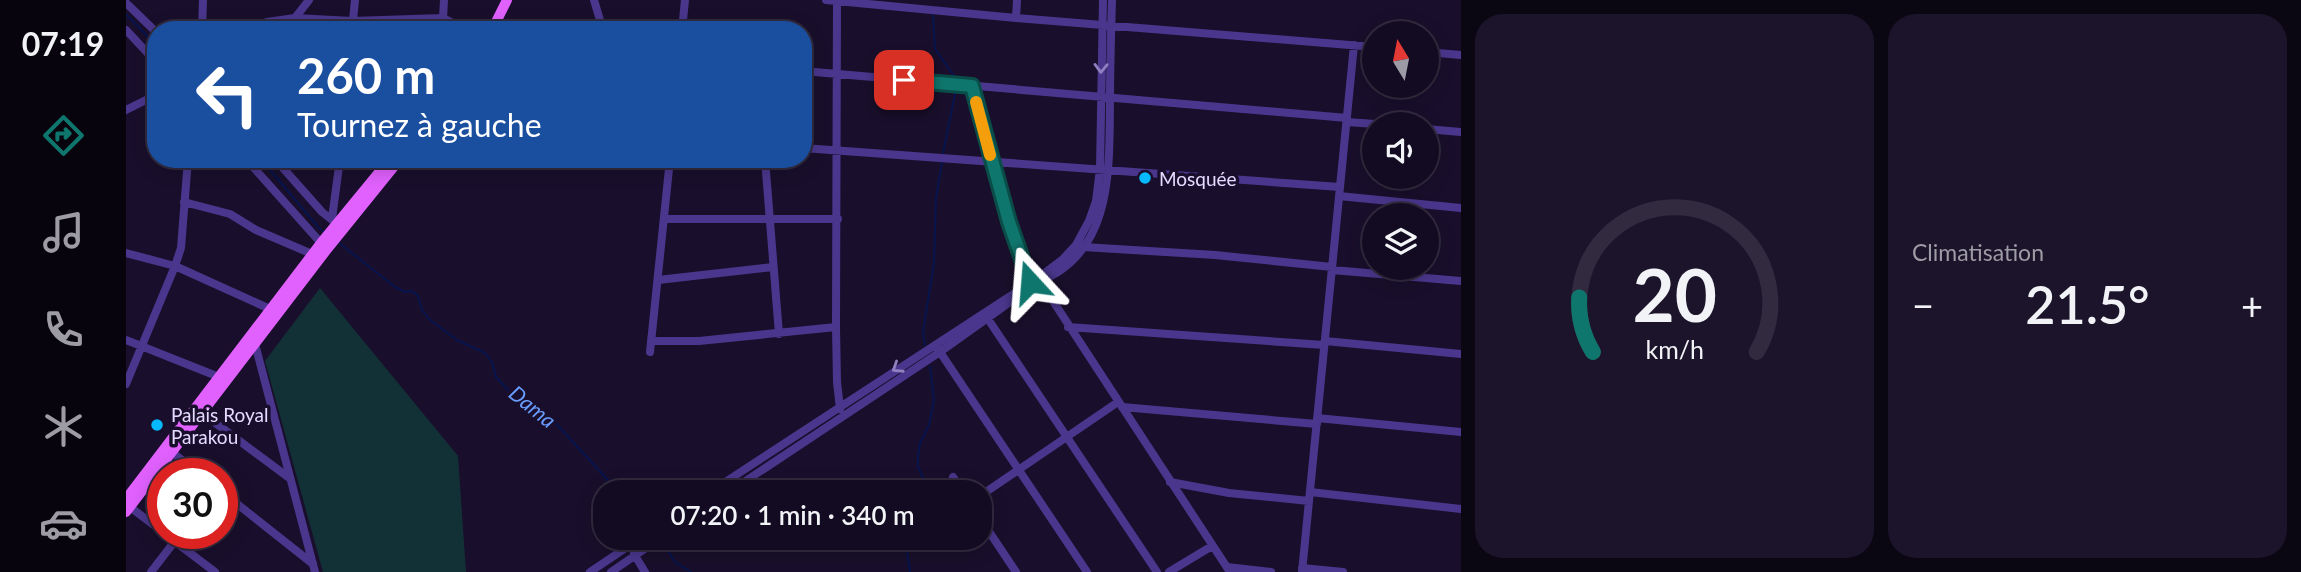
<!DOCTYPE html>
<html lang="fr">
<head>
<meta charset="utf-8">
<style>
	:root { --surface:#130b21; --page:#1c142a; --text:#f1f3f6; --muted:#9d9ba5; --line:#322b3f; --accent:#0f766e }
	body { margin:0; font-family:Lato,sans-serif; background:var(--page); color:var(--text); height:100vh; display:flex; flex-direction:column; font-size:26px; white-space:nowrap }
	* { box-sizing:border-box; margin:0 }
	p { font-size:23px; color:var(--muted) }
	.icon { flex:none; width:38px; height:38px; fill:none; stroke:currentColor; stroke-width:2; stroke-linecap:round; stroke-linejoin:round }
	.map { position:relative; flex:1; overflow:hidden }
	.sheet { display:flex; flex-direction:column; gap:14px; padding:14px; background:#0a0612; width:840px }
	.sheet>* { flex:none }
	.top-card { position:absolute; left:21px; top:21px; width:665px; height:147px; border-radius:28px; box-shadow:0 4px 18px #0003,0 0 0 2px var(--line); background:#1a4fa0; color:#fff; overflow:hidden }
	.needle { width:46px; rotate:350deg }
	.buttons { position:absolute; left:1236px; top:21px; display:grid; gap:14px }
	.buttons a { display:grid; place-items:center; width:77px; height:77px; border-radius:50%; background:var(--surface); box-shadow:0 4px 18px #0003,0 0 0 2px var(--line); font-size:35px }
	.speed { position:absolute; left:21px; top:458px; display:flex; gap:14px; font-size:35px; font-weight:700; text-align:center }
	.speed>* { display:grid; place-content:center; width:91px; height:91px; border-radius:50%; background:var(--surface); box-shadow:0 4px 18px #0003,0 0 0 2px var(--line); line-height:1 }
	.speed .limit { border:10px solid #d22; background:#fff; color:#111 }
	.pin { position:absolute; display:grid; place-items:center; width:60px; height:60px; color:#fff; margin:-30px; border-radius:14px; box-shadow:0 4px 10px #0006 }
	.me { position:absolute; width:77px; margin:-38px; rotate:341deg; stroke-linejoin:round; filter:drop-shadow(0 0 5px #0008) }
	.turn { display:flex; align-items:center; gap:24px; height:147px; padding:0 35px; font-size:32px }
	.turn .icon { width:91px; height:91px; stroke-width:2.5 }
	.turn b { display:block; font-size:49px; line-height:60px }
	.big { font-size:52px; font-weight:600; line-height:1.1 }
	.sheet .card { flex:1; display:flex; flex-direction:column; justify-content:center; gap:10px; min-width:0; padding:0 24px; border-radius:28px; background:var(--page) }
	.sheet .dial { align-items:center; gap:0 }
	.dial svg { height:182px; overflow:visible; fill:none; stroke:var(--line); stroke-width:7; stroke-linecap:round; text-anchor:middle }
	.dial text { fill:var(--text); stroke:none }
	.heat { display:flex; justify-content:space-between; align-items:center; font-size:38px; direction:ltr }
	.sheet .tiles { flex:1; display:grid; gap:14px; grid-template-columns:repeat(2,1fr) }
	.trip { position:absolute; left:467px; top:480px; width:399px; height:70px; border-radius:28px; background:var(--surface); box-shadow:0 4px 18px #0003,0 0 0 2px var(--line); font-weight:600; line-height:70px; text-align:center }
	main { display:flex; flex:1; min-height:0 }
	.tab-bar { display:flex; flex-direction:column; width:126px; justify-content:space-around; align-items:center; background:#08040d; color:var(--muted) }
	.tab-bar .icon { width:49px; height:49px }
	.tab-bar .active { color:var(--accent) }
	.tab-bar b { font-size:32px; color:var(--text) }
	.map>svg:first-child { display:block }
	.green { fill:#123136 }
	.lines { fill:none; stroke-linecap:round; stroke-linejoin:round }
	.stream { stroke:#07144d; stroke-width:2 }
	.minor { stroke:#4a378d; stroke-width:8 }
	.major { stroke:#e161ff; stroke-width:10 }
	.oneway { stroke:#9080c0 }
	.route-casing { stroke:#0a4d48; stroke-width:18 }
	.route { stroke:#0f766e; stroke-width:12 }
	.slow { stroke:#f59e0b; stroke-width:12 }
	.poi-dot { fill:#06b8ff; stroke:#190f2c; stroke-width:2.5 }
	.labels { text-anchor:middle; dominant-baseline:central; stroke-width:7; stroke-linejoin:round; paint-order:stroke }
	.poi-label { font-size:19px; fill:#e5daff; stroke:#190f2c; text-anchor:start }
	.water-label { font-size:21px; font-style:italic; fill:#689dff; stroke:#190f2c }
</style>
</head>
<body>
<main>
<nav class="tab-bar">
<b>07:19</b>
<svg class="icon active" aria-label="directions" viewBox="0 0 24 24"><path d="M12 3l9 9-9 9-9-9zM9 14v-3h6M13 9l2 2-2 2"/></svg>
<svg class="icon" aria-label="music" viewBox="0 0 24 24"><path d="M9 18V5l10-2v13"/><circle cx="6" cy="18" r="3"/><circle cx="16" cy="16" r="3"/></svg>
<svg class="icon" aria-label="phone" viewBox="0 0 24 24"><path d="M5 4h4l2 5-3 2q2 4 5 5l2-3 5 2v4C11 20 4 13 5 4z"/></svg>
<svg class="icon" aria-label="climate" viewBox="0 0 24 24"><path d="M12 3v18M4 7l16 10M4 17L20 7"/></svg>
<svg class="icon" aria-label="car" viewBox="0 0 24 24"><path d="M5 17H2v-5l4-1 3-4h7l3 4 3 1v5h-3M9 17h6M6 11h13"/><circle cx="7" cy="17" r="2"/><circle cx="17" cy="17" r="2"/></svg>
</nav>
<div class="map">
<svg width="1335" height="572" viewBox="0 0 1335 572">
	<rect width="100%" height="100%" fill="#190f2c"/>
	<path class="green" d="M194 288 332 456 340 572H197L139 361Z"/>
	<g class="lines">
		<path class="stream" d="M0 14 30 45
			M807 15 809 49 831 80
			M817 153 830 89
			M135 159 192 227 199 233
			M212 242 269 287 279 292 286 291 292 296 296 310 303 319 331 340 359 353 366 362 370 377 383 391 402 398 423 416 493 492
			M799 345 797 332 808 263 810 198 816 162
			M793 492 799 482 792 467V456L794 443 803 425 808 400 804 366
			M779 537 784 572
			M536 541 549 562 565 572"/>
		<path class="minor" d="M468 0 477 30
			M700 0 890 18 1248 47
			M711 2 710 327 711 382 714 409
			M0 3 30 32
			M317 18 318 0
			M890 18 891 0
			M0 30 30 62
			M76 30 77 0
			M115 30 141 22 169 18 226 21 317 18 341 30
			M166 30 169 18 183 0
			M226 30 229 0
			M301 30 303 19
			M556 30 559 0
			M1300 52 1335 55
			M677 71 1221 118
			M846 86 883 222 904 282
			M0 110 30 95
			M1221 122 1249 124
			M1300 129 1335 132
			M677 148 1214 187
			M120 159 195 243
			M149 159 196 212 206 220
			M639 159 653 334
			M1213 196 1335 208
			M58 202 104 214 130 230 186 254
			M538 219H712
			M209 222 206 220 207 211 214 159
			M957 247 1089 255 1206 267
			M0 253 49 266 144 309
			M1206 270 1335 281
			M912 278 1104 572
			M532 280 647 267
			M862 319 1031 572
			M942 327 1198 345
			M0 340 93 377
			M525 341H573L710 327
			M1199 341 1335 354
			M129 344 189 572
			M812 349 961 572
			M524 352 544 159
			M0 384 49 266 55 248 62 159
			M996 407 1191 424
			M76 413 162 477
			M1191 418 1335 432
			M43 450 74 474
			M827 477 837 492
			M1044 482 1103 493 1183 501
			M96 492 187 564
			M584 492 912 278 936 260 950 245 963 221 970 201 974 169 977 0
			M603 492 814 352 912 282C988 253 983 168 984 102 984 68 985 34 986 0
			M1184 492 1335 509
			M854 496 992 402
			M4 507 37 532
			M854 518 890 572
			M39 534 89 572
			M508 554 519 572
			M1101 567 1145 572
			M1176 568 1217 572
			M25 572 49 541
			M464 572 516 537
			M485 572 536 537
			M1043 572 1086 546
			M1176 572 1228 45"/>
		<path class="major" d="M366 30 381 0
			M0 499 195 243 264 159
			M0 512 202 248 274 159"/>
	</g>
	<defs><path id="oneway-chevron" d="M-2-3.5L2.5 0L-2 3.5" fill="none" stroke-width="1.6" stroke-linecap="round" stroke-linejoin="round" transform="scale(1.75)"/></defs>
	<g class="oneway">
		<use href="#oneway-chevron" transform="translate(975 68) rotate(91)"/>
		<use href="#oneway-chevron" transform="translate(771 368) rotate(147)"/>
	</g>
	<g class="lines">
		<defs>
			<path id="route" d="M778 80 846 86 883 222 904 282"/>
		</defs>
		<use href="#route" class="route-casing"/>
		<use href="#route" class="route"/>
		<path class="slow" d="M850 102 864 155"/>
	</g>
	<g class="poi-dot">
		<circle cx="1019" cy="178" r="7"/>
		<circle cx="31" cy="425" r="7"/>
	</g>
	<g class="labels">
		<g class="poi-label">
			<text x="1033" y="178">Mosquée</text>
			<text x="45" y="414">Palais Royal<tspan x="45" dy="22">Parakou</tspan></text>
		</g>
		<g class="water-label">
			<text transform="translate(407 406) rotate(39)">Dama</text>
		</g>
	</g>
</svg>
<div class="buttons">
<a><svg class="needle" viewBox="-14 -14 28 28"><path d="M0-13l5 13h-10z" fill="#e53935"/><path d="M0 13l5-13h-10z" fill="#9d9ba5"/></svg></a>
<a><svg class="icon" aria-label="sound" viewBox="0 0 24 24"><path d="M4 9h4l5-4v14l-5-4H4zM17 9q2 3 0 6"/></svg></a>
<a><svg class="icon" aria-label="layers" viewBox="0 0 24 24"><path d="M12 4l9 5-9 5-9-5zM3 14l9 5 9-5"/></svg></a>
</div>
<div class="speed"><div class="limit">30</div></div>
<div class="pin" style="left:778px;top:80px;background:#d93025"><svg class="icon" aria-label="arrive" viewBox="0 0 24 24"><path d="M6 21V4h12l-3 4 3 4H6"/></svg></div>
<svg class="me" style="left:904px;top:282px" viewBox="-20 -20 40 40"><path d="M0-17L14 15 0 8-14 15z" fill="#0f766e" stroke="#fff" stroke-width="4"/></svg>
<div class="trip">07:20 · 1 min · 340 m</div>
<div class="top-card">
<div class="turn"><svg class="icon" aria-label="left" viewBox="0 0 24 24"><path d="M17 20v-9H6M10 6l-5 5 5 5"/></svg><div><b>260 m</b>Tournez à gauche</div></div>
</div>
</div>
<section class="sheet">
<div class="tiles">
<div class="card dial"><svg viewBox="0 0 100 80">
<path d="M14 69A42 42 0 1 1 86 69"/>
<path d="M14 69A42 42 0 0 1 8 45" stroke="#0f766e"/>
<text x="50" y="56" font-size="32" font-weight="700">20</text>
<text x="50" y="72" font-size="11">km/h</text>
</svg></div>
<div class="card"><p>Climatisation</p>
<div class="heat"><a>−</a><b class="big">21.5°</b><a>+</a></div>
</div>
</div>
</section>
</main>
</body>
</html>
